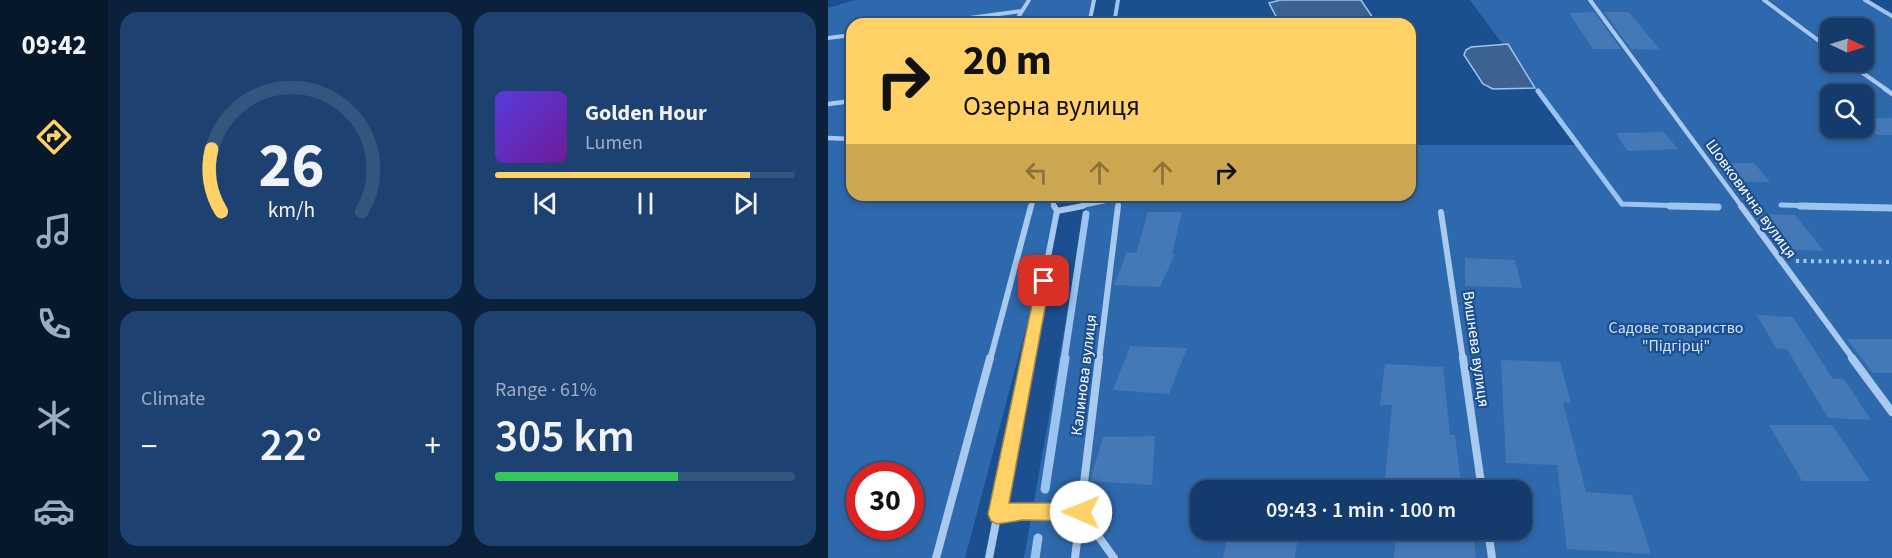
<!DOCTYPE html>
<html lang="en">
<head>
<meta charset="utf-8">
<style>
	:root { --surface:#143b6b; --page:#1d4271; --text:#f1f3f6; --muted:#9dadc1; --line:#33557e; --accent:#ffd166 }
	body { margin:0; font-family:"Source Sans 3",sans-serif; background:var(--page); color:var(--text); height:100vh; display:flex; flex-direction:column; font-size:22px; white-space:nowrap }
	* { box-sizing:border-box; margin:0 }
	p { font-size:20px; color:var(--muted) }
	.icon { flex:none; width:33px; height:33px; fill:none; stroke:currentColor; stroke-width:2; stroke-linecap:round; stroke-linejoin:round }
	.map { position:relative; flex:1; overflow:hidden }
	.sheet { display:flex; flex-direction:column; gap:12px; padding:12px; background:#0b203b; width:720px }
	.sheet>* { flex:none }
	.top-card { position:absolute; left:18px; top:18px; width:570px; height:183px; border-radius:18px; box-shadow:0 3px 9px #0003,0 0 0 2px var(--line); background:#ffd166; color:#111; overflow:hidden }
	.needle { width:39px; rotate:94deg }
	.fabs { position:absolute; left:992px; top:18px; display:grid; gap:12px }
	.fabs a { display:grid; place-items:center; width:54px; height:54px; border-radius:12px; background:var(--surface); box-shadow:0 3px 9px #0003,0 0 0 2px var(--line); font-size:30px }
	.speed { position:absolute; left:18px; top:462px; display:flex; gap:12px; font-size:30px; font-weight:700; text-align:center }
	.speed>* { display:grid; place-content:center; width:78px; height:78px; border-radius:50%; background:var(--surface); box-shadow:0 3px 9px #0003,0 0 0 2px var(--line); line-height:1 }
	.speed .limit { border:9px solid #d22; background:#fff; color:#111 }
	.pin { position:absolute; display:grid; place-items:center; width:51px; height:51px; color:#fff; margin:-26px; border-radius:12px; box-shadow:0 3px 9px #0006 }
	.me { position:absolute; width:66px; margin:-33px; rotate:271deg; stroke-linejoin:round; filter:drop-shadow(0 0 4px #0008) }
	.turn { display:flex; align-items:center; gap:21px; height:126px; padding:0 18px; font-size:27px }
	.turn .icon { width:78px; height:78px; stroke-width:2.5 }
	.turn b { display:block; font-size:42px; line-height:51px }
	.lanes { display:flex; align-items:center; height:57px; padding:0 18px; background:#0003; justify-content:center; gap:30px; direction:ltr }
	.lanes .off { opacity:.35 }
	.big { font-size:45px; font-weight:600; line-height:1.1 }
	.sheet .card { flex:1; display:flex; flex-direction:column; justify-content:center; gap:9px; min-width:0; padding:0 21px; border-radius:18px; background:var(--page) }
	.sheet .dial { align-items:center; gap:0 }
	.dial svg { height:156px; overflow:visible; fill:none; stroke:var(--line); stroke-width:7; stroke-linecap:round; text-anchor:middle }
	.dial text { fill:var(--text); stroke:none }
	.song { display:flex; align-items:center; gap:18px }
	.cover { width:72px; height:72px; border-radius:9px; background:linear-gradient(135deg,hsl(250 70% 55%),hsl(280 70% 35%)) }
	.played { height:6px; border-radius:3px; background:linear-gradient(90deg,var(--accent) 85%,var(--line) 85%) }
	.keys { display:flex; justify-content:space-around; direction:ltr }
	.heat { display:flex; justify-content:space-between; align-items:center; font-size:33px; direction:ltr }
	.charge { height:9px; border-radius:4px; background:linear-gradient(90deg,#34c759 61%,var(--line) 0) }
	.sheet .tiles { flex:1; display:grid; gap:12px; grid-template-columns:repeat(2,1fr) }
	.trip { position:absolute; left:362px; top:480px; width:342px; height:60px; border-radius:18px; background:var(--surface); box-shadow:0 3px 9px #0003,0 0 0 2px var(--line); font-weight:600; line-height:60px; text-align:center }
	main { display:flex; flex:1; min-height:0 }
	.menu { display:flex; flex-direction:column; width:108px; justify-content:space-around; align-items:center; background:#08182b; color:var(--muted) }
	.menu .icon { width:42px; height:42px }
	.menu .selected { color:var(--accent) }
	.menu b { font-size:27px; color:var(--text) }
	.map>svg:first-child { display:block }
	.green { fill:#2e69ad; fill-rule:evenodd }
	.water { fill:#3c6290; stroke:#9cc4f0; stroke-width:1.5 }
	.lines { fill:none; stroke-linecap:round; stroke-linejoin:round }
	.stream-far3 { stroke:#9cc4f0; stroke-width:4 }
	.stream-far2 { stroke:#9cc4f0; stroke-width:5 }
	.stream-far1 { stroke:#9cc4f0; stroke-width:7 }
	.stream { stroke:#9cc4f0; stroke-width:9 }
	.building { fill:#4478b7 }
	.path { stroke:#a9c9ee; stroke-width:4; stroke-dasharray:3 4.5; stroke-linecap:butt }
	.minor-far3 { stroke:#a9c9ee; stroke-width:4 }
	.minor-far2 { stroke:#a9c9ee; stroke-width:4.5 }
	.minor-far1 { stroke:#a9c9ee; stroke-width:6 }
	.minor { stroke:#a9c9ee; stroke-width:8 }
	.route { fill:#ffd166; stroke:#a68842; stroke-width:1.5 }
	.labels { text-anchor:middle; dominant-baseline:central; stroke-width:4.5; stroke-linejoin:round; paint-order:stroke }
	.street-label { font-size:16px; fill:#fff; stroke:#1b4f8f }
	.park-label { font-size:16px; fill:#cfe3fa; stroke:#1b4f8f }
</style>
</head>
<body>
<main>
<nav class="menu">
<b>09:42</b>
<svg class="icon selected" aria-label="directions" viewBox="0 0 24 24"><path d="M12 3l9 9-9 9-9-9zM9 14v-3h6M13 9l2 2-2 2"/></svg>
<svg class="icon" aria-label="music" viewBox="0 0 24 24"><path d="M9 18V5l10-2v13"/><circle cx="6" cy="18" r="3"/><circle cx="16" cy="16" r="3"/></svg>
<svg class="icon" aria-label="phone" viewBox="0 0 24 24"><path d="M5 4h4l2 5-3 2q2 4 5 5l2-3 5 2v4C11 20 4 13 5 4z"/></svg>
<svg class="icon" aria-label="climate" viewBox="0 0 24 24"><path d="M12 3v18M4 7l16 10M4 17L20 7"/></svg>
<svg class="icon" aria-label="car" viewBox="0 0 24 24"><path d="M5 17H2v-5l4-1 3-4h7l3 4 3 1v5h-3M9 17h6M6 11h13"/><circle cx="7" cy="17" r="2"/><circle cx="17" cy="17" r="2"/></svg>
</nav>
<section class="sheet">
<div class="tiles">
<div class="card dial"><svg viewBox="0 0 100 80">
<path d="M14 69A42 42 0 1 1 86 69"/>
<path d="M14 69A42 42 0 0 1 9 37" stroke="#ffd166"/>
<text x="50" y="56" font-size="32" font-weight="700">26</text>
<text x="50" y="72" font-size="11">km/h</text>
</svg></div>
<div class="card">
<div class="song"><i class="cover"></i><div><b>Golden Hour</b><p>Lumen</p></div></div>
<div class="played"></div>
<div class="keys"><svg class="icon" aria-label="previous" viewBox="0 0 24 24"><path d="M18 5L8 12l10 7zM5 5v14"/></svg><svg class="icon" aria-label="pause" viewBox="0 0 24 24"><path d="M8 5v14M16 5v14"/></svg><svg class="icon" aria-label="next" viewBox="0 0 24 24"><path d="M6 5l10 7-10 7zM19 5v14"/></svg></div>
</div>
<div class="card"><p>Climate</p>
<div class="heat"><a>−</a><b class="big">22°</b><a>+</a></div>
</div>
<div class="card"><p>Range · 61%</p><b class="big">305 km</b><div class="charge"></div></div>
</div>
</section>
<div class="map">
<svg width="1064" height="558" viewBox="0 0 1064 558">
	<rect width="100%" height="100%" fill="#1b4f8f"/>
	<path class="green" d="M27 0H266L261 24H24V195H221L229 211 137 558H0V8ZM32 476H82V526H32Z
		M642 0H1038L1064 16V558H196L260 195H582V145H749ZM1002 28H1035V62H1002ZM1002 94H1035V128H1002ZM372 490H693V530H372Z"/>
	<path class="water" d="M452 0H533L549 24H452L441 3Z
		M680 44 707 88 665 89 655 84 636 55 638 50 643 47Z"/>
	<g class="lines">
		<path class="stream-far3" d="M1037 0 1064 16
			M286 24 290 0"/>
		<path class="stream-far2" d="M710 91 794 204 890 207
			M953 205 1027 207"/>
		<path class="stream-far1" d="M842 206 890 207
			M972 206 1064 208
			M236 360 258 214"/>
		<path class="stream" d="M217 489 237 358
			M207 558 210 538"/>
	</g>
	<path class="building" d="M766 12 793 49H765L741 13Z
		M776 12H801L832 50 803 49Z
		M1035 118H1064V135H1049L1035 123Z
		M836 132 850 149 799 151 788 133Z
		M887 163H926L942 182H901Z
		M320 212H354L344 254H347L332 287 286 285 299 252 308 253Z
		M925 214 967 215 996 251 952 249Z
		M637 258 687 260 694 288 637 286Z
		M929 315 965 317 1005 379H1016L1043 420 1000 418 959 349 948 348Z
		M1019 339H1064V373H1045Z
		M302 346 359 348 341 394 285 390Z
		M673 360 732 362 743 403 735 402 758 492 804 495 823 554 739 549 729 465 678 463Z
		M557 364 615 367 622 435H627L633 484 557 481 564 405H552Z
		M941 425H1004L1042 481H974Z
		M327 436 324 485 262 481 275 437Z
		M400 530H471L467 558H395Z
		M568 530H645L648 558H566Z"/>
	<g class="lines">
		<path class="path" d="M968 261 1064 262"/>
		<path class="minor-far3" d="M762 0 828 90
			M936 0 1002 49
			M96 24 194 11
			M186 24 201 0
			M261 24 266 0
			M0 38 24 35
			M1019 62 1059 90"/>
		<path class="minor-far2" d="M827 89 914 207
			M1057 89 1064 94
			M0 104 24 101
			M0 138 24 139
			M221 195 227 207
			M203 207 208 195
			M248 207 291 198
			M290 207 291 195"/>
		<path class="minor-far1" d="M913 206 1026 360
			M229 211 255 206
			M613 212 635 360
			M162 360 203 206
			M200 360 229 211 226 206
			M271 360 290 206"/>
		<path class="minor" d="M635 358 654 490
			M1024 358 1064 412
			M169 514 194 511 253 512 286 558
			M660 530 664 558
			M108 558 162 358
			M161 558 200 358
			M247 558 271 358"/>
	</g>
	<path class="route" d="M216 276 222 281 181 503H253L260 505 262 512 260 519 253 521 194 520 169 524 163 521 160 514 209 281Z"/>
	<g class="labels">
		<g class="street-label">
			<text transform="translate(923 199) rotate(54)">Шовковична вулиця</text>
			<text transform="translate(648 349) rotate(82)">Вишнева вулиця</text>
			<text transform="translate(256 375) rotate(-83)">Калинова вулиця</text>
		</g>
		<g class="park-label">
			<text x="848" y="328">Садове товариство<tspan x="848" dy="18">"Підгірці"</tspan></text>
		</g>
	</g>
</svg>
<div class="fabs">
<a><svg class="needle" viewBox="-14 -14 28 28"><path d="M0-13l5 13h-10z" fill="#e53935"/><path d="M0 13l5-13h-10z" fill="#9dadc1"/></svg></a>
<a><svg class="icon" aria-label="search" viewBox="0 0 24 24"><circle cx="10" cy="10" r="6"/><path d="M15 15l6 6"/></svg></a>
</div>
<div class="speed"><div class="limit">30</div></div>
<div class="pin" style="left:216px;top:281px;background:#d93025"><svg class="icon" aria-label="arrive" viewBox="0 0 24 24"><path d="M6 21V4h12l-3 4 3 4H6"/></svg></div>
<svg class="me" style="left:253px;top:512px" viewBox="-20 -20 40 40"><circle r="19" fill="#fff"/><path d="M0-13L10 11 0 6-10 11z" fill="#ffd166"/></svg>
<div class="trip">09:43 · 1 min · 100 m</div>
<div class="top-card">
<div class="turn"><svg class="icon" aria-label="right" viewBox="0 0 24 24"><path d="M7 20v-9h11M14 6l5 5-5 5"/></svg><div><b>20 m</b>Озерна вулиця</div></div>
<div class="lanes"><svg class="icon off" aria-label="left" viewBox="0 0 24 24"><path d="M17 20v-9H6M10 6l-5 5 5 5"/></svg><svg class="icon off" aria-label="ahead" viewBox="0 0 24 24"><path d="M12 20V5M6 11l6-6 6 6"/></svg><svg class="icon off" aria-label="ahead" viewBox="0 0 24 24"><path d="M12 20V5M6 11l6-6 6 6"/></svg><svg class="icon" aria-label="right" viewBox="0 0 24 24"><path d="M7 20v-9h11M14 6l5 5-5 5"/></svg></div>
</div>
</div>
</main>
</body>
</html>
